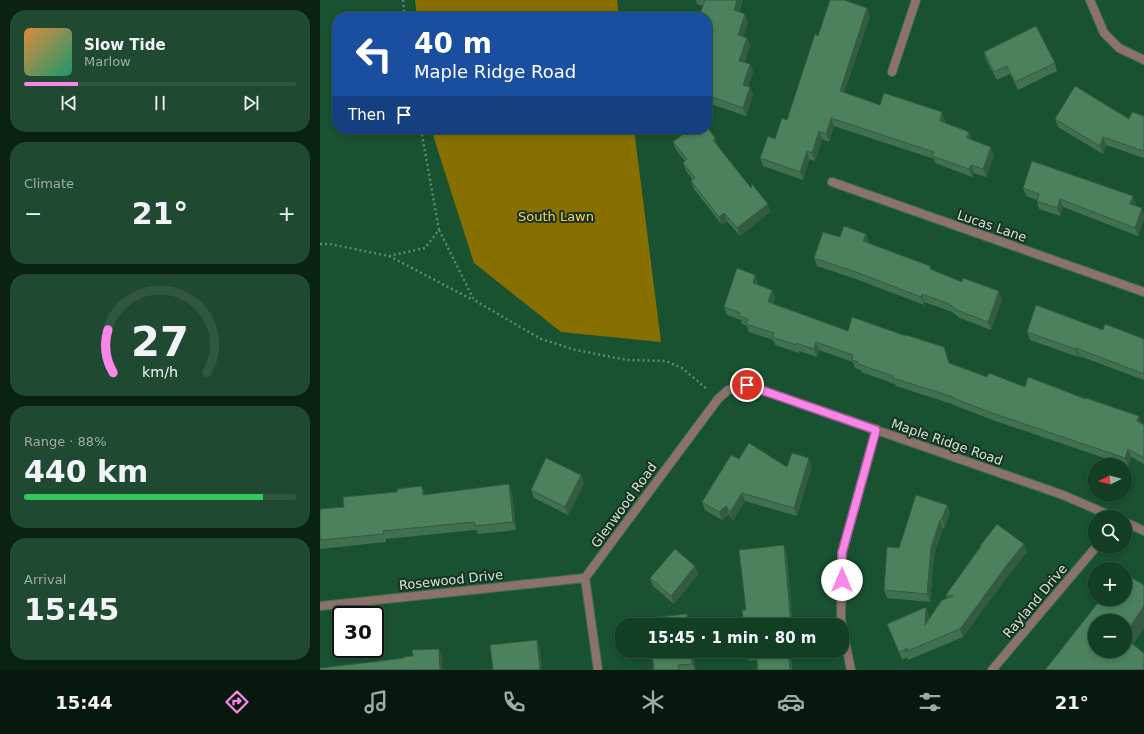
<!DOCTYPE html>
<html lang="en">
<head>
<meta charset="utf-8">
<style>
	:root { --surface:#123e24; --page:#1f4931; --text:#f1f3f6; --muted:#9caea6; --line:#315741; --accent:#fa87e7 }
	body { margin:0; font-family:"DejaVu Sans",sans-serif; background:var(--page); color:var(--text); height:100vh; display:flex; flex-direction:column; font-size:15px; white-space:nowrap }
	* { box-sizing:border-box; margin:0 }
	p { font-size:13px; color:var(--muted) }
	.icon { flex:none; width:22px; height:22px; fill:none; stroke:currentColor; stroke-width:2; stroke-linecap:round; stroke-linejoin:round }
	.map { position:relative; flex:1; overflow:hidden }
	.drawer { display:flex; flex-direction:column; gap:10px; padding:10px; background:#0a2214; width:320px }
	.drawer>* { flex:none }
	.top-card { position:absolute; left:12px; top:12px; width:380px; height:122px; border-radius:16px; box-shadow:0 2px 6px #0003,0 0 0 1px var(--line); background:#1a4fa0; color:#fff; overflow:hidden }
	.needle { width:26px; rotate:264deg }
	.tools { position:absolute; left:768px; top:458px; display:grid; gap:8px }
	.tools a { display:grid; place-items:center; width:44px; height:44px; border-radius:50%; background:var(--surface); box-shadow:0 2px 6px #0003,0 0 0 1px var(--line); font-size:20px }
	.speed { position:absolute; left:12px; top:606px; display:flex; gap:8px; font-size:20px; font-weight:700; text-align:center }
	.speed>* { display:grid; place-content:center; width:52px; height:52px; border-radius:50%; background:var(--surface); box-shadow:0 2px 6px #0003,0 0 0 1px var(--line); line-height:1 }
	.speed .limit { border:2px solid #111; border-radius:6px; background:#fff; color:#111 }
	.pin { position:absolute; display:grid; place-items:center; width:34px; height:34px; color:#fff; margin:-17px; border:2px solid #fff; border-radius:50%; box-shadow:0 1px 4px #0007 }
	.me { position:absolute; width:44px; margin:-22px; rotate:0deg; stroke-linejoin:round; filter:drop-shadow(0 0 3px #0008) }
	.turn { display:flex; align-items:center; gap:14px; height:84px; padding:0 16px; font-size:18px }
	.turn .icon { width:52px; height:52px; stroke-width:2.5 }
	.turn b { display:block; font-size:28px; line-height:34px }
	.then { display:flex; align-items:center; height:38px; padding:0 16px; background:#0003; gap:8px; font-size:15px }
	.big { font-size:30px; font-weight:600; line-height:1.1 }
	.drawer .card { flex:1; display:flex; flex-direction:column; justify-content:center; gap:6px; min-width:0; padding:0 14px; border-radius:16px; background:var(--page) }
	.drawer .dial { align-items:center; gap:0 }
	.dial svg { height:104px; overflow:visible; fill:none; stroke:var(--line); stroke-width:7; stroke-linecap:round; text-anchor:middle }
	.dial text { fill:var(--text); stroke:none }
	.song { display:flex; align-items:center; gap:12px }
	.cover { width:48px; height:48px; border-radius:6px; background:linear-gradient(135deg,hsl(30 70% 55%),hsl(160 70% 35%)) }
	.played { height:4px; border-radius:2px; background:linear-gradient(90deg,var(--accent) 20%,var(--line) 20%) }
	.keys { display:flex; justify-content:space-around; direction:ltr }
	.heat { display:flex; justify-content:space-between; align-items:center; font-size:22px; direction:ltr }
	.charge { height:6px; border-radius:3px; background:linear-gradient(90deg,#34c759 88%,var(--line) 0) }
	.trip { position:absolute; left:295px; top:618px; width:234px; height:40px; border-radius:16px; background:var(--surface); box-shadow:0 2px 6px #0003,0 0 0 1px var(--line); font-weight:600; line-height:40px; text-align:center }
	.dock { display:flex; height:64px; justify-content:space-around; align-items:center; background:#07190e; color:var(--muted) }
	.dock .icon { width:28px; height:28px }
	.dock .active { color:var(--accent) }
	.dock b { font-size:18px; color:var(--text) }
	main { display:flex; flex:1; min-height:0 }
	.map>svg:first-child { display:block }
	.green { fill:#876f00 }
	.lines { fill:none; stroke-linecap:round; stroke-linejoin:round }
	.service-casing { stroke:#3c7051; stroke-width:10 }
	.minor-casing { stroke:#3c7051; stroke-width:10 }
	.path { stroke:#5b8a6d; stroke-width:2.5; stroke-dasharray:2 3; stroke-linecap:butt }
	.service { stroke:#8d716b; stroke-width:8 }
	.minor { stroke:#8d716b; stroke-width:8 }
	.wall { fill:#407050 }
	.shaded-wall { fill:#345b41 }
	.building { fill:#4b825d; stroke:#345b41 }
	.route-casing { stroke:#a25896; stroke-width:10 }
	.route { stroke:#fa87e7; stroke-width:7 }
	.labels { text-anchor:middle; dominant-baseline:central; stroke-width:4; stroke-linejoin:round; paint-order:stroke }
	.park-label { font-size:13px; fill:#f8d65d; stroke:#1a3122 }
	.street-label { font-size:13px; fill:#cbe8d3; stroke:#1a3122 }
</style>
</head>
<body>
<main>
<section class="drawer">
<div class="card">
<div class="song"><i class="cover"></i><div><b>Slow Tide</b><p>Marlow</p></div></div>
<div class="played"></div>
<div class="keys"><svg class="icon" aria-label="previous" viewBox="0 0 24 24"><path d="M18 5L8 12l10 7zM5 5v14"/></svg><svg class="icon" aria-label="pause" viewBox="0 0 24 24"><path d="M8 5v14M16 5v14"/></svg><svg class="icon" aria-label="next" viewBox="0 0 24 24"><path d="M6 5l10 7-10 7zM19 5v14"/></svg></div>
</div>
<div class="card"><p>Climate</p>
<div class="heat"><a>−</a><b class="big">21°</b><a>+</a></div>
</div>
<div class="card dial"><svg viewBox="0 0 100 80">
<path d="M14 69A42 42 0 1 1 86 69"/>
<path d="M14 69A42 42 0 0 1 10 36" stroke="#fa87e7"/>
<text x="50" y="56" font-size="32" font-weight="700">27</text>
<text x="50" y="72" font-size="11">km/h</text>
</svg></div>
<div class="card"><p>Range · 88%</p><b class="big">440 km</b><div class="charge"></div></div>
<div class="card"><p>Arrival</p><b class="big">15:45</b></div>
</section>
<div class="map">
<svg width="824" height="670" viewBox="0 0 824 670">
	<rect width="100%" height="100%" fill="#185230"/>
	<path class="green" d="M95 0H297L299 17H97Z
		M111 129H314L341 342 241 332 154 263Z"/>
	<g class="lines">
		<defs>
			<path id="service" d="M572 72 596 0"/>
			<path id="minor" d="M770 0 784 33 799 48 824 60
				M512 182 824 292
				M805 522 824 531
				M0 606 265 578
				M278 670 265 578 398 399 408 390 427 385 743 495 794 517
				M531 670 521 620 522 553 556 429
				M672 670 776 547"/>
		</defs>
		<use href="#service" class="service-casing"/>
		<use href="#minor" class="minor-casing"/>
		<path class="path" d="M83 0 85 17
			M119 230 154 300 221 339 256 350 307 360 346 361 362 368 387 389
			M0 244H10L69 256 105 248 119 230 101 129
			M69 256 153 300"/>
		<use href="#service" class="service"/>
		<use href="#minor" class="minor"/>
	</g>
	<path class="wall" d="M376 0H423L419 12 428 22 423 37 427 38 430 46 424 63 430 64 433 72 428 87H430L433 95 426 116 388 103 387 101V88L390 80 387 79V57L388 55H387V17L383 6 377 4Z
		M547 8 550 16 524 93 560 105 625 120V122L652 140 674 155 666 177 654 173 652 177 615 163 614 159 514 126 509 142 502 139 495 161 489 159 483 180 443 166 440 158 455 139 467 120 498 36Z
		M664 52 735 63 737 71 698 90 690 74 677 80 666 60Z
		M824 116V158L786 145 783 154 738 127 735 119H809Z
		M353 142 398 146 431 188 450 212 420 236 407 221 402 225 374 189 371 181 373 180 366 171 363 163 365 161 356 150Z
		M703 188 816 204 815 206 824 213V219L818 236 743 207 740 216 719 209 717 201V200L706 196Z
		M546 234 549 242 548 243 612 270 682 299 671 330 640 318 632 312 604 302V305L536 279 497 266 494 258 520 237Z
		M435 275 438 283 437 285 452 290 455 298 453 304 528 331 629 363 667 377 705 387 821 423 824 425V464L811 457 808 466 675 421 636 406 635 405 576 386 575 384 541 372V370L535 368 533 362 499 350 497 357 479 351V353L455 345 453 340 429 332 427 326 422 324 421 320 407 315 404 307Z
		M783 330 824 339V380L759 356 758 357 710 340 707 332Z
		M419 459 467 467 492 466 477 516 425 501 413 520 409 514 402 520 385 510 382 502Z
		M261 475 264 483 248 515 214 498 211 490Z
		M192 492 196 530 158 534 156 530 66 539V542L0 549V509L24 507 105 495Z
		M627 505 630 513 625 527 623 528 614 555 610 602 567 598 564 590 579 548Z
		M704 544 707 552 689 574 643 637 588 660 587 657 582 660 567 624 609 615V619L627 598 626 595 661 547 660 546Z
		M375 566 378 574 354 604 333 586 330 578Z
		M373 651 375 670H334Z
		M426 651H475L476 656H471L472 670H438L437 660 429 661Z"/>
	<path class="shaded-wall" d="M417 0H423L416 18 414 10Z
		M547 8 550 16 522 99 520 91Z
		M425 14 428 22 421 43 418 35Z
		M427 38 430 46 422 69 419 61Z
		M430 64 433 72 426 93 423 85Z
		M430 87 433 95 426 116 423 108Z
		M622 112 625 120 623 128 620 121Z
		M511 118 514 126 509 142 506 134Z
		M499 131 502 139 495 161 492 153Z
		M649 132 652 140 647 138Z
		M783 137 786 145 783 154 780 146Z
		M395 138 398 146 396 148 393 140Z
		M671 147 674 155 666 177 663 169Z
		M487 151 489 159 483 180 480 172Z
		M651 165 654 173 652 177 649 169Z
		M813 196 816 204 813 211 810 204Z
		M740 199 743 207 740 216 737 208Z
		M448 204 450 212 420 236 417 228Z
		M822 208 824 213V219L818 236 815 228Z
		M404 213 407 221 402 225 399 217Z
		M546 234 549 242 546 249 543 241Z
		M435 275 438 283 435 291 433 283Z
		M452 290 455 298 451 310 448 302Z
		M679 291 682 299 671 330 668 322Z
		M602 294 604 302V305L601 297Z
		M496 342 499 350 497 357 494 349Z
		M756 348 759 356 758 357 755 349Z
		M819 416 822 424 817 421Z
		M808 449 811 457 808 466 805 458Z
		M489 458 492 466 477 516 474 508Z
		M261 475 264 483 248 515 245 507Z
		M189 484 192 492 196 530 193 522Z
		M102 486 105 494 106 503 103 495Z
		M422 493 425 501 413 520 410 512Z
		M627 505 630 513 625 527 622 519Z
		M406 506 409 514 402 520 399 512Z
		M620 520 623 528 614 555 610 602 607 594 611 547Z
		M704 544 707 552 689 574 643 637 640 629 686 566Z
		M464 545 467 553 473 625H471Z
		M375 566 378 574 354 604 351 596Z
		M824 606V628L809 651 805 641V634Z
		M606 607 609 615 607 633 605 625Z
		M367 614 370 622V625H368Z
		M217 640 220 648 222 670H220Z
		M119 649 122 657V670H120Z
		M371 651H373L375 670 372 664Z
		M468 651H469L471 656 472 670H470Z"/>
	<path class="building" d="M385 0H417L414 10 425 14 418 35 427 38 419 61 430 64 423 85 430 87 423 108 387 95V88L392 74 387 72V57L390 49 387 48V17H379Z
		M510 0H524L547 8 520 91 560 105 564 93 622 112 620 121 649 132 647 138 671 147 663 169 651 165 649 169 612 156 614 152 511 118 506 134 499 131 492 153 487 151 480 172 440 158 448 136 455 139 462 118 467 120 495 34 498 36Z
		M716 26 735 63 695 82 687 66 674 72 664 52Z
		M755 86 809 119 812 112 824 116V151L783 137 780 146 735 119Z
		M387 127 395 138 393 140 431 188 432 184 448 204 417 228 404 213 399 217 371 181 375 178 363 163 367 159 353 142 370 129H387Z
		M712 161 813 196 810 204 822 208 815 228 740 199 737 208 717 201 719 194 703 188Z
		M524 226 546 234 543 241 610 266V269L642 282 643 278 679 291 668 322 637 310 629 304 602 294 601 297 533 271 494 258 503 232 520 237Z
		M417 268 435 275 433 283 452 290 448 302 528 331 532 317 586 336V335L624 347 629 363 667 377 669 373 705 387 708 377 766 399V398L819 416 817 421 824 425V458L808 449 805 458 672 413 633 398V397L573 378V376L538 364V362L532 360 533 355 496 342 494 349 476 343V345L452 337 454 333 426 324 428 319 419 316 420 313 404 307Z
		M716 305 783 330 785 324 824 339V374L756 348 755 349 707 332Z
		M429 443 467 467 472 453 489 458 474 508 422 493 410 512 406 506 399 512 382 502 411 455 419 459Z
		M226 458 261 475 245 507 211 490Z
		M189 484 193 522 155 526 154 522 63 531 64 534 0 540V509L24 507 23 497 77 492V489L102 486 103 495Z
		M596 495 627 505 622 519 620 520 611 547 607 594 564 590 567 547 579 548Z
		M677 524 704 544 686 566 640 629 585 652 588 648 579 652 567 624 606 607 605 625 622 600 633 596 626 595 661 546H660Z
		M464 545 471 625H424L422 610H426L419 550Z
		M355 549 375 566 351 596 330 578Z
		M805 574 824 585V606L805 634V621H775V651H805V638L824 653V670H725L781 599H805Z
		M367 614 368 625H330L329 618Z
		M217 640 220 670H173L170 645Z
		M119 649 120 670H0V668L84 658 83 657 93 656 92 650Z
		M332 651H371L372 664 358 665 359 670H334Z
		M426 651H468L470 670H438L436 652 426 653Z"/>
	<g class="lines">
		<defs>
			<path id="route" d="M427 385 556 430 522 553V580"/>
		</defs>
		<use href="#route" class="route-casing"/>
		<use href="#route" class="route"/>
	</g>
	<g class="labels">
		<g class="park-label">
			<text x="236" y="216">South Lawn</text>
		</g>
		<g class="street-label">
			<text transform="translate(672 226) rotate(19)">Lucas Lane</text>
			<text transform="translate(627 442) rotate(19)">Maple Ridge Road</text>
			<text transform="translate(304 505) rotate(-54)">Glenwood Road</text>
			<text transform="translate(131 580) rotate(-6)">Rosewood Drive</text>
			<text transform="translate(715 601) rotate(-50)">Rayland Drive</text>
		</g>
	</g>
</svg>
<div class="tools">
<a><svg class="needle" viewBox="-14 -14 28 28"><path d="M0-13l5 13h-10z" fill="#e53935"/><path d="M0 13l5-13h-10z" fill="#9caea6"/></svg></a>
<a><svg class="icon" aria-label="search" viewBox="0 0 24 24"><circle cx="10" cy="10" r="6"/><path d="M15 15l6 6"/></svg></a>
<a>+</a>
<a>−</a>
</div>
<div class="speed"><div class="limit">30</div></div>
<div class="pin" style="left:427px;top:385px;background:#d93025"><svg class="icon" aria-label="arrive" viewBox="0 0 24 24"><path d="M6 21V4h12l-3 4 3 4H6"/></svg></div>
<svg class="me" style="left:522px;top:580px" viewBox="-20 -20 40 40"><circle r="19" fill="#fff"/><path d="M0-13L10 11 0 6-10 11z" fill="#fa87e7"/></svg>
<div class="trip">15:45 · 1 min · 80 m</div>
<div class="top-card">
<div class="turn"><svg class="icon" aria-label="left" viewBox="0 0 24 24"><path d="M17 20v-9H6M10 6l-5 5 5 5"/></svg><div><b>40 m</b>Maple Ridge Road</div></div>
<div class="then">Then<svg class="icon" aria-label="arrive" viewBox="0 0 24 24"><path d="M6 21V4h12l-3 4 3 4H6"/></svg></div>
</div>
</div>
</main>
<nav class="dock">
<b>15:44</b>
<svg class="icon active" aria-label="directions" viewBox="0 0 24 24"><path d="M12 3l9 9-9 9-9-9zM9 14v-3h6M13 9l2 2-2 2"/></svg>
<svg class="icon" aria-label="music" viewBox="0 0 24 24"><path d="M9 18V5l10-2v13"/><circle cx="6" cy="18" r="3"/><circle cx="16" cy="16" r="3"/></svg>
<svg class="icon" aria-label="phone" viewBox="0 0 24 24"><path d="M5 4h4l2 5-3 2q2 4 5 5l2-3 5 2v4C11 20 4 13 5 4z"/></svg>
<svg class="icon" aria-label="climate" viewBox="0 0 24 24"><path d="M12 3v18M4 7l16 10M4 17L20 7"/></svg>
<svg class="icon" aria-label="car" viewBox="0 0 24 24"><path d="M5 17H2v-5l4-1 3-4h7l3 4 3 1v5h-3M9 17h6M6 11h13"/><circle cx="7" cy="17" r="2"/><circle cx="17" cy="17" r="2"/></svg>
<svg class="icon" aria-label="filters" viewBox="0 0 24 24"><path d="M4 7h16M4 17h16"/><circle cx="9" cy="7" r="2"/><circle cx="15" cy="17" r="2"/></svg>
<b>21°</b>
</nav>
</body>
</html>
